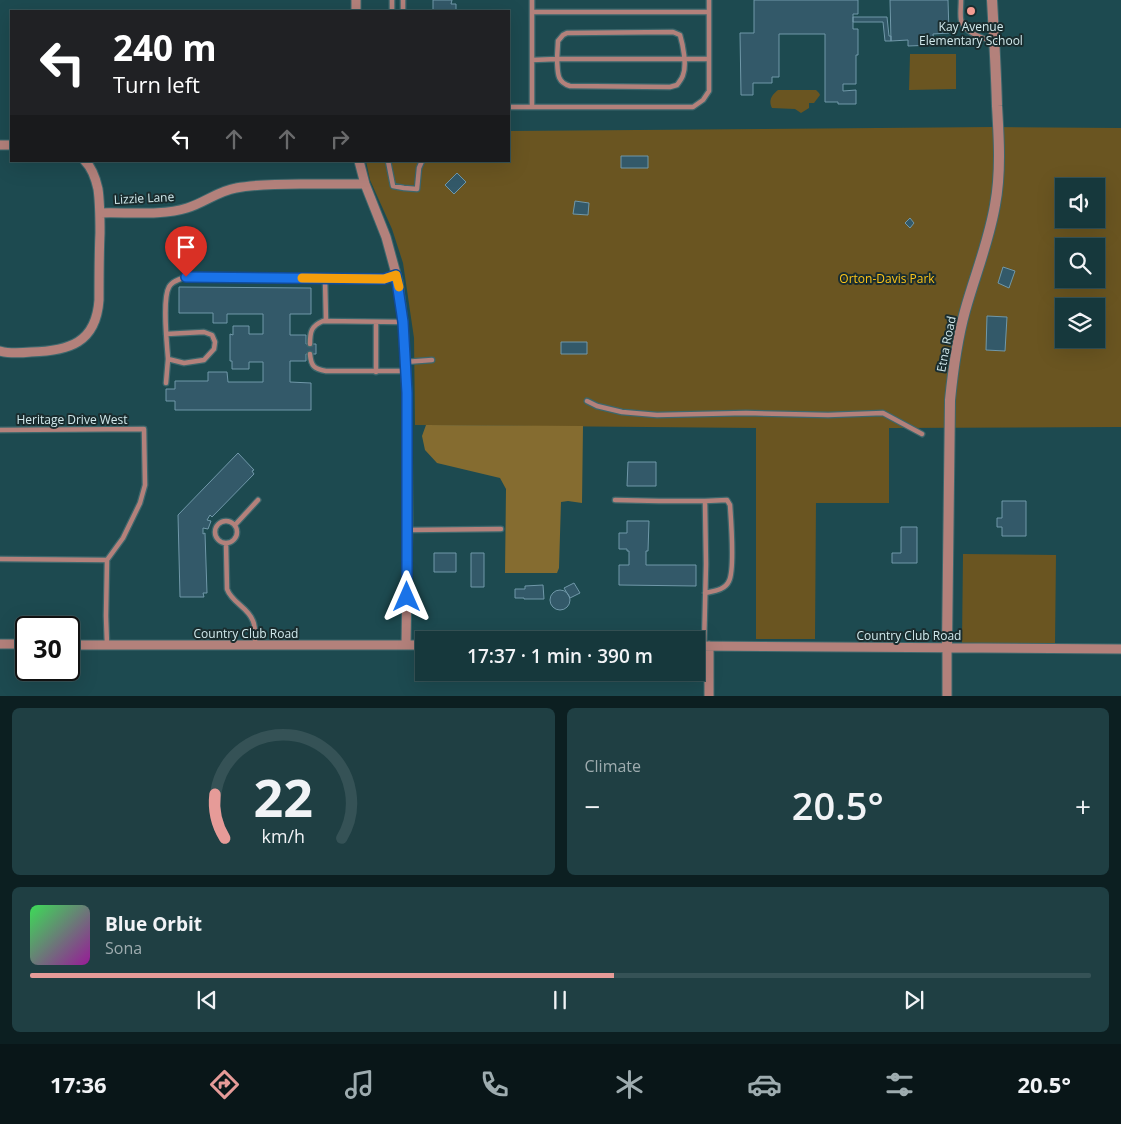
<!DOCTYPE html>
<html lang="en">
<head>
<meta charset="utf-8">
<style>
	:root { --surface:#16383c; --page:#1f3f43; --text:#f1f3f6; --muted:#9eacaf; --line:#355256; --accent:#e69b98 }
	body { margin:0; font-family:"Open Sans",sans-serif; background:var(--page); color:var(--text); height:100vh; display:flex; flex-direction:column; font-size:19px; white-space:nowrap }
	* { box-sizing:border-box; margin:0 }
	p { font-size:16px; color:var(--muted) }
	.icon { flex:none; width:28px; height:28px; fill:none; stroke:currentColor; stroke-width:2; stroke-linecap:round; stroke-linejoin:round }
	.map { position:relative; height:696px; overflow:hidden }
	.sheet { display:flex; flex-direction:column; gap:12px; padding:12px; background:#0c1f21; flex:1 }
	.sheet>* { flex:none }
	.top-card { position:absolute; left:10px; top:10px; width:500px; height:152px; border-radius:0px; box-shadow:0 5px 20px #0002,0 0 0 1px var(--line); background:#202124; color:#fff; overflow:hidden }
	.buttons { position:absolute; left:1055px; top:178px; display:grid; gap:10px }
	.buttons a { display:grid; place-items:center; width:50px; height:50px; border-radius:0px; background:var(--surface); box-shadow:0 5px 20px #0002,0 0 0 1px var(--line); font-size:25px }
	.speed { position:absolute; left:15px; top:616px; display:flex; gap:10px; font-size:25px; font-weight:700; text-align:center }
	.speed>* { display:grid; place-content:center; width:65px; height:65px; border-radius:50%; background:var(--surface); box-shadow:0 5px 20px #0002,0 0 0 1px var(--line); line-height:1 }
	.speed .limit { border:2px solid #111; border-radius:8px; background:#fff; color:#111 }
	.pin { position:absolute; display:grid; place-items:center; width:42px; height:42px; color:#fff; margin:-51px -21px; border-radius:50% 50% 50% 0; rotate:-45deg; box-shadow:0 0 5px #0007 }
	.pin .icon { rotate:45deg }
	.me { position:absolute; width:55px; margin:-28px; rotate:0deg; stroke-linejoin:round; filter:drop-shadow(0 0 4px #0008) }
	.turn { display:flex; align-items:center; gap:18px; height:105px; padding:0 20px; font-size:22px }
	.turn .icon { width:65px; height:65px; stroke-width:2.5 }
	.turn b { display:block; font-size:35px; line-height:42px }
	.lanes { display:flex; align-items:center; height:48px; padding:0 20px; background:#0003; justify-content:center; gap:25px; direction:ltr }
	.lanes .off { opacity:.35 }
	.big { font-size:38px; font-weight:600; line-height:1.1 }
	.sheet .widget { flex:1; display:flex; flex-direction:column; justify-content:center; gap:8px; min-width:0; padding:0 18px; border-radius:8px; background:var(--page) }
	.sheet .dial { align-items:center; gap:0 }
	.dial svg { height:130px; overflow:visible; fill:none; stroke:var(--line); stroke-width:7; stroke-linecap:round; text-anchor:middle }
	.dial text { fill:var(--text); stroke:none }
	.song { display:flex; align-items:center; gap:15px }
	.cover { width:60px; height:60px; border-radius:8px; background:linear-gradient(135deg,hsl(130 70% 55%),hsl(300 70% 35%)) }
	.played { height:5px; border-radius:2px; background:linear-gradient(90deg,var(--accent) 55%,var(--line) 55%) }
	.keys { display:flex; justify-content:space-around; direction:ltr }
	.heat { display:flex; justify-content:space-between; align-items:center; font-size:28px; direction:ltr }
	.sheet .tiles { flex:1; display:grid; gap:12px; grid-template-columns:1fr 1fr }
	.widget:last-child { grid-column:span 2 }
	.trip { position:absolute; left:415px; top:631px; width:290px; height:50px; border-radius:0px; background:var(--surface); box-shadow:0 5px 20px #0002,0 0 0 1px var(--line); font-weight:600; line-height:50px; text-align:center }
	.dock { display:flex; height:80px; justify-content:space-around; align-items:center; background:#091618; color:var(--muted) }
	.dock .icon { width:35px; height:35px }
	.dock .current { color:var(--accent) }
	.dock b { font-size:22px; color:var(--text) }
	.map>svg:first-child { display:block }
	.green { fill:#6a5521; fill-rule:evenodd }
	.forest { fill:#856c30 }
	.building { fill:#335969; stroke:#7098a9 }
	.lines { fill:none; stroke-linecap:round; stroke-linejoin:round }
	.service-casing { stroke:#3d676c; stroke-width:7 }
	.minor-casing { stroke:#3d676c; stroke-width:11 }
	.tertiary-casing { stroke:#3d676c; stroke-width:12 }
	.service { stroke:#b3817b; stroke-width:4.5 }
	.minor { stroke:#b3817b; stroke-width:9 }
	.tertiary { stroke:#b3817b; stroke-width:10 }
	.route-casing { stroke:#114b97; stroke-width:12 }
	.route { stroke:#1a73e8; stroke-width:9 }
	.slow { stroke:#f59e0b; stroke-width:9 }
	.poi-dot { fill:#f59c92; stroke:#1a2d2f; stroke-width:2 }
	.labels { text-anchor:middle; dominant-baseline:central; stroke-width:4; stroke-linejoin:round; paint-order:stroke }
	.poi-label { font-size:12px; fill:#d1e9ec; stroke:#1a2d2f }
	.street-label { font-size:12px; fill:#d1e9ec; stroke:#1a2d2f }
	.park-label { font-size:12px; fill:#fec417; stroke:#1a2d2f }
</style>
</head>
<body>
<div class="map">
<svg width="1121" height="697" viewBox="0 0 1121 697">
	<rect width="100%" height="100%" fill="#1d4a50"/>
	<path class="green" d="M910 54H956V89L909 90Z
		M778 90H816L819 93 820 95 814 103H809V108L801 113 795 109 772 108C768 100 772 95 778 90Z
		M994 127 1121 128V427L889 428V503H816L815 639H756V428L415 425 414 338 403 263 392 229 370 180 366 161H509V131ZM1064 186H1096V219H1064ZM1064 246H1096V279H1064ZM1064 306H1096V339H1064Z
		M963 554 1056 555 1055 644 962 643Z"/>
	<path class="forest" d="M426 425 583 426 582 503 568 501 561 502 559 568 557 573H505L506 489 500 478 437 463 425 450 422 436Z"/>
	<path class="building" d="M433 0H452L451 4H456V11H433Z
		M754 0H858V14H853V29H858V55H856V84H843V91L856 90V104H838V102H825V34H779V77H772V83H753V95H741L740 33H754Z
		M890 0H948L949 33 933 34 934 45 908 46V40L891 41Z
		M853 17H887L889 36H891V41H885L883 22H853Z
		M621 156H648V168H621Z
		M457 173 466 182 454 194 445 185Z
		M575 201 589 203 588 215 573 214Z
		M910 218 914 223 910 228 905 223Z
		M1003 267 1015 271 1009 288 998 283Z
		M179 287 311 288V314H290V335H306V344H316V354H306V361H290V382L311 383V410H175V401H166V389H175V381H208V372H227L228 382H263V362H249V369H232V361H230V334L233 335V326H249V334H263V314H227V323H213V313H179Z
		M987 316 1007 317 1005 351 986 350Z
		M561 342H587V354H561Z
		M238 453 254 470 252 471 254 474 212 517 210 515 207 520 211 521 208 529 203 528V534L205 533 207 593H203L204 597H180L178 515Z
		M628 462H656V486H627Z
		M1002 501H1026V536H1002V527H997V518H1002Z
		M627 521H649L648 551H646V565H696V586L619 585V565H629V551H627V549H619V533H627Z
		M901 527H917V563H892V553H901Z
		M434 553H456V572H434Z
		M471 553H484V587H471Z
		M574 583 580 593 570 598 564 588Z
		M543 585 544 599H524V598H515V589H525V586Z
		M550 600a10 10 0 1 1 20 0a10 10 0 1 1-20 0Z"/>
	<g class="lines">
		<defs>
			<path id="service" d="M392 0V11
				M403 0V11
				M532 0V106
				M961 0C961 7 960 14 961 20 964 33 983 38 994 42
				M532 12H709
				M532 60 557 59 558 41 563 35 567 33 673 32 680 35C683 45 687 65 683 75 682 79 679 82 677 85L670 87 570 86C556 82 558 72 557 59H709
				M509 107H693L703 100 709 91V0
				M388 161 393 186 404 188 417 189 419 168 422 161
				M325 278 326 321
				M376 322V372
				M166 334 204 332 212 335 215 342 214 349 204 360 184 363 168 359C167 344 162 299 169 287 172 281 180 279 186 277L384 279 396 275
				M310 344C310 332 311 326 323 321L403 322
				M310 354C311 366 314 369 326 371H405
				M405 362 432 360
				M166 383 168 359
				M587 401 597 406 622 412 657 415 746 413 828 415 883 413 922 434
				M0 430 144 429 145 485 140 503 123 538 107 560 106 616 107 645
				M615 500 659 501H705L706 564 704 646
				M215 532a11 11 0 1 1 22 0a11 11 0 1 1-22 0Z
				M235 525 258 500
				M407 530 501 529
				M226 543 227 589C232 603 248 607 253 621 256 628 255 637 255 645
				M0 559 107 560
				M705 593C714 591 725 590 729 581 735 569 731 520 730 505L727 500 705 501"/>
			<path id="minor" d="M356 0V11
				M0 145H11
				M359 161 365 184 386 237 398 281 403 322 407 393 408 519 406 645
				M100 213C126 212 162 216 187 208 204 203 218 191 236 188 257 184 279 184 300 184 322 184 344 184 365 184
				M0 351C10 354 21 353 31 352 69 351 96 343 99 300 99 277 99 255 100 233 100 218 100 203 98 189 96 180 92 168 85 161
				M0 644H26
				M69 645H424
				M696 646 1121 649
				M709 646V697
				M947 697V647"/>
			<path id="tertiary" d="M947 647 950 400C953 370 957 340 965 311 975 275 989 241 995 205 1001 173 999 139 997 106 996 71 994 35 992 0"/>
		</defs>
		<use href="#service" class="service-casing"/>
		<use href="#minor" class="minor-casing"/>
		<use href="#tertiary" class="tertiary-casing"/>
		<use href="#service" class="service"/>
		<use href="#minor" class="minor"/>
		<use href="#tertiary" class="tertiary"/>
	</g>
	<g class="lines">
		<defs>
			<path id="route" d="M186 277 384 279 396 275 403 322 407 393V597"/>
		</defs>
		<use href="#route" class="route-casing"/>
		<use href="#route" class="route"/>
		<path class="slow" d="M302 278 384 279 396 275 399 287"/>
	</g>
	<circle class="poi-dot" cx="971" cy="11" r="5"/>
	<g class="labels">
		<g class="poi-label">
			<text x="971" y="26">Kay Avenue<tspan x="971" dy="14">Elementary School</tspan></text>
		</g>
		<g class="street-label">
			<text transform="translate(144 198) rotate(-3)">Lizzie Lane</text>
			<text transform="translate(946 344) rotate(-79)">Etna Road</text>
			<text x="72" y="419">Heritage Drive West</text>
			<text x="246" y="633">Country Club Road</text>
			<text x="909" y="635">Country Club Road</text>
		</g>
		<g class="park-label">
			<text x="887" y="278">Orton-Davis Park</text>
		</g>
	</g>
</svg>
<div class="buttons">
<a><svg class="icon" aria-label="sound" viewBox="0 0 24 24"><path d="M4 9h4l5-4v14l-5-4H4zM17 9q2 3 0 6"/></svg></a>
<a><svg class="icon" aria-label="search" viewBox="0 0 24 24"><circle cx="10" cy="10" r="6"/><path d="M15 15l6 6"/></svg></a>
<a><svg class="icon" aria-label="layers" viewBox="0 0 24 24"><path d="M12 4l9 5-9 5-9-5zM3 14l9 5 9-5"/></svg></a>
</div>
<div class="speed"><div class="limit">30</div></div>
<div class="pin" style="left:186px;top:277px;background:#d93025"><svg class="icon" aria-label="arrive" viewBox="0 0 24 24"><path d="M6 21V4h12l-3 4 3 4H6"/></svg></div>
<svg class="me" style="left:407px;top:597px" viewBox="-20 -20 40 40"><path d="M0-17L14 15 0 8-14 15z" fill="#1a73e8" stroke="#fff" stroke-width="4"/></svg>
<div class="trip">17:37 · 1 min · 390 m</div>
<div class="top-card">
<div class="turn"><svg class="icon" aria-label="left" viewBox="0 0 24 24"><path d="M17 20v-9H6M10 6l-5 5 5 5"/></svg><div><b>240 m</b>Turn left</div></div>
<div class="lanes"><svg class="icon" aria-label="left" viewBox="0 0 24 24"><path d="M17 20v-9H6M10 6l-5 5 5 5"/></svg><svg class="icon off" aria-label="ahead" viewBox="0 0 24 24"><path d="M12 20V5M6 11l6-6 6 6"/></svg><svg class="icon off" aria-label="ahead" viewBox="0 0 24 24"><path d="M12 20V5M6 11l6-6 6 6"/></svg><svg class="icon off" aria-label="right" viewBox="0 0 24 24"><path d="M7 20v-9h11M14 6l5 5-5 5"/></svg></div>
</div>
</div>
<section class="sheet">
<div class="tiles">
<div class="widget dial"><svg viewBox="0 0 100 80">
<path d="M14 69A42 42 0 1 1 86 69"/>
<path d="M14 69A42 42 0 0 1 8 42" stroke="#e69b98"/>
<text x="50" y="56" font-size="32" font-weight="700">22</text>
<text x="50" y="72" font-size="11">km/h</text>
</svg></div>
<div class="widget"><p>Climate</p>
<div class="heat"><a>−</a><b class="big">20.5°</b><a>+</a></div>
</div>
<div class="widget">
<div class="song"><i class="cover"></i><div><b>Blue Orbit</b><p>Sona</p></div></div>
<div class="played"></div>
<div class="keys"><svg class="icon" aria-label="previous" viewBox="0 0 24 24"><path d="M18 5L8 12l10 7zM5 5v14"/></svg><svg class="icon" aria-label="pause" viewBox="0 0 24 24"><path d="M8 5v14M16 5v14"/></svg><svg class="icon" aria-label="next" viewBox="0 0 24 24"><path d="M6 5l10 7-10 7zM19 5v14"/></svg></div>
</div>
</div>
</section>
<nav class="dock">
<b>17:36</b>
<svg class="icon current" aria-label="directions" viewBox="0 0 24 24"><path d="M12 3l9 9-9 9-9-9zM9 14v-3h6M13 9l2 2-2 2"/></svg>
<svg class="icon" aria-label="music" viewBox="0 0 24 24"><path d="M9 18V5l10-2v13"/><circle cx="6" cy="18" r="3"/><circle cx="16" cy="16" r="3"/></svg>
<svg class="icon" aria-label="phone" viewBox="0 0 24 24"><path d="M5 4h4l2 5-3 2q2 4 5 5l2-3 5 2v4C11 20 4 13 5 4z"/></svg>
<svg class="icon" aria-label="climate" viewBox="0 0 24 24"><path d="M12 3v18M4 7l16 10M4 17L20 7"/></svg>
<svg class="icon" aria-label="car" viewBox="0 0 24 24"><path d="M5 17H2v-5l4-1 3-4h7l3 4 3 1v5h-3M9 17h6M6 11h13"/><circle cx="7" cy="17" r="2"/><circle cx="17" cy="17" r="2"/></svg>
<svg class="icon" aria-label="filters" viewBox="0 0 24 24"><path d="M4 7h16M4 17h16"/><circle cx="9" cy="7" r="2"/><circle cx="15" cy="17" r="2"/></svg>
<b>20.5°</b>
</nav>
</body>
</html>
